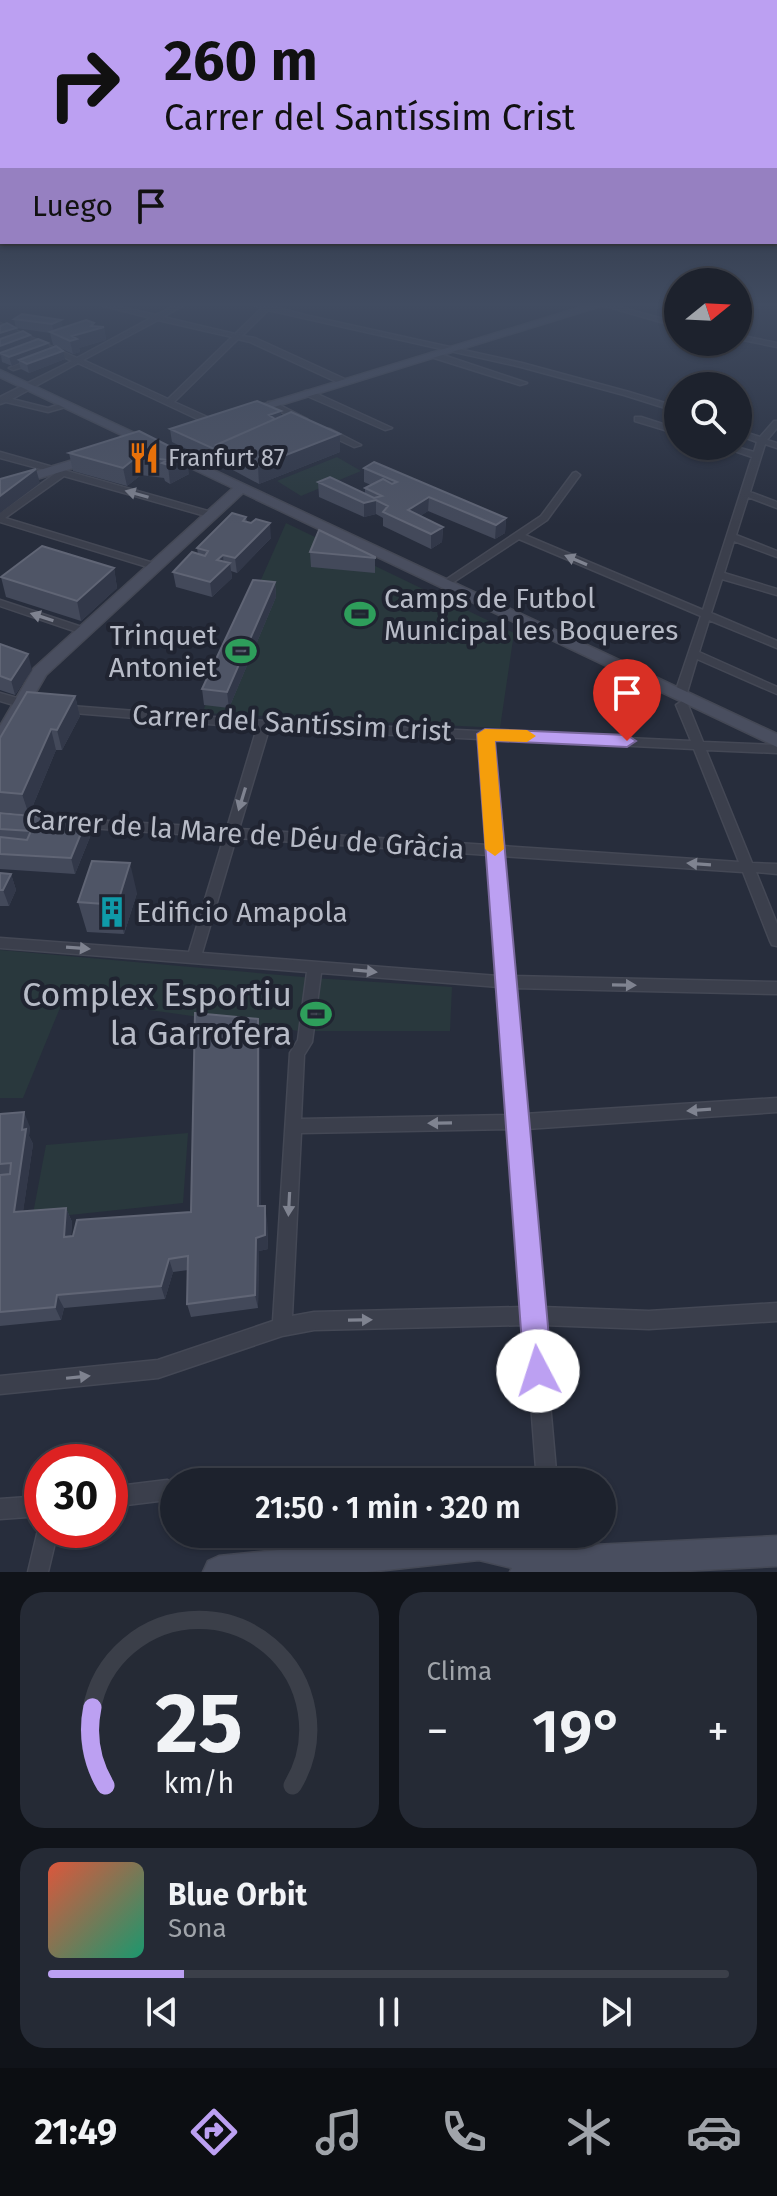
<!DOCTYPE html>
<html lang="es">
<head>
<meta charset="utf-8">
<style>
	:root { --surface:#1d222d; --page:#252a35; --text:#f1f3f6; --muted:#a0a4aa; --line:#3b3f49; --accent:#bca0f2 }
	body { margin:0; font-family:"Fira Sans",sans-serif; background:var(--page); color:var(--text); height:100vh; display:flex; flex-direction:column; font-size:30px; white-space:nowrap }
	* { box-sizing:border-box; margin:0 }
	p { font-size:26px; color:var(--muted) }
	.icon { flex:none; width:44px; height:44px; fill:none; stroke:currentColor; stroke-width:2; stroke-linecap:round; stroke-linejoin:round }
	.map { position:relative; height:1572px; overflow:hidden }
	.sheet { display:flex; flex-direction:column; gap:20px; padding:20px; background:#101319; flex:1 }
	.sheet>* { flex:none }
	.guide { position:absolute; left:0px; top:0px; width:778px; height:244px; box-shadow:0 2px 6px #0004,0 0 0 2px var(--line); background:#bca0f2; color:#111; overflow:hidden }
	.needle { width:52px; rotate:72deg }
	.fabs { position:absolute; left:664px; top:268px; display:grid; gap:16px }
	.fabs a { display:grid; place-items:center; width:88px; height:88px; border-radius:50%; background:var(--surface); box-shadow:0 2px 6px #0004,0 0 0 2px var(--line); font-size:40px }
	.speed { position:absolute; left:24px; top:1444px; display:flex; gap:16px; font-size:40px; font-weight:700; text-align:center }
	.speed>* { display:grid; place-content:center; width:104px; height:104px; border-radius:50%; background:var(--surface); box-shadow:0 2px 6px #0004,0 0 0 2px var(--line); line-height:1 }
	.speed .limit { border:12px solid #d22; background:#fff; color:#111 }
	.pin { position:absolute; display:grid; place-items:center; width:68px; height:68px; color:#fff; margin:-82px -34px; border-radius:50% 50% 50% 0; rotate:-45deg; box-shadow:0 0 8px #0007 }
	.pin .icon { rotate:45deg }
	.me { position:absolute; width:88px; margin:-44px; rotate:355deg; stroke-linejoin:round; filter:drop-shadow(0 0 6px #0008) }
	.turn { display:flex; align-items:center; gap:28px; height:168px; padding:0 32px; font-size:36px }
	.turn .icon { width:104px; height:104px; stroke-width:2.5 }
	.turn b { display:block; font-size:56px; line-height:68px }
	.then { display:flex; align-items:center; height:76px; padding:0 32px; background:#0003; gap:16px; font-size:30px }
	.big { font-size:60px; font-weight:600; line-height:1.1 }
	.sheet .widget { flex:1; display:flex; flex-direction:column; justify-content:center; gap:12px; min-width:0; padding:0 28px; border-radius:24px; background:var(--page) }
	.sheet .dial { align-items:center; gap:0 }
	.dial svg { height:208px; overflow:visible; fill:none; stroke:var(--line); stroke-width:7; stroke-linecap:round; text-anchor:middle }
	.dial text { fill:var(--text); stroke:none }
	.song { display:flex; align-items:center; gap:24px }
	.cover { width:96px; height:96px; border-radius:12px; background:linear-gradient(135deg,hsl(10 70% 55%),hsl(160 70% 35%)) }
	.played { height:8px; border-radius:4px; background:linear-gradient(90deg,var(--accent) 20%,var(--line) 20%) }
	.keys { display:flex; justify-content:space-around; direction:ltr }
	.heat { display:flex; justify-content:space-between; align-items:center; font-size:44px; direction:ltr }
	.sheet .tiles { flex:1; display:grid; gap:20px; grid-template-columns:1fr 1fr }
	.widget:last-child { grid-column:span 2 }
	.trip { position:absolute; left:160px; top:1468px; width:456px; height:80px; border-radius:40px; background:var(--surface); box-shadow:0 2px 6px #0004,0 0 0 2px var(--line); font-weight:600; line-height:80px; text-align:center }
	.menu { display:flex; height:128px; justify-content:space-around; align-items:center; background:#0c0e12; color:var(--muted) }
	.menu .icon { width:56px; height:56px }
	.menu .on { color:var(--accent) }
	.menu b { font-size:36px; color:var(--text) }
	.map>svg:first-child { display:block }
	.green { fill:#29383d }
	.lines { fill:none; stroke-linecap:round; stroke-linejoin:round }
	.street-casing { stroke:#444855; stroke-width:3 }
	.secondary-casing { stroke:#444855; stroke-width:3 }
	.street { fill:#3b3f4c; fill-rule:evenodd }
	.secondary { fill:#494e5f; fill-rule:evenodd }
	.wall { fill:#43495a }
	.shaded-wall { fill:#323849 }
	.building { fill:#4f5566; stroke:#606575; stroke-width:2 }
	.oneway { fill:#7f8390 }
	.route { fill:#bca0f2; stroke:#7a689d; stroke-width:2 }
	.slow { fill:#f59e0b }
	.labels { text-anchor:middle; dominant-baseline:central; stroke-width:8; stroke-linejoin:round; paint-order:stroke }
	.far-poi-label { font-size:24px; fill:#b7bbc7; stroke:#202431; text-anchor:start }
	.poi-label { font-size:28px; fill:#b7bbc7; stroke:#202431; text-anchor:start }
	.street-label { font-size:28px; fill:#b7bbc7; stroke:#202431 }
	.near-poi-label { font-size:34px; fill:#b7bbc7; stroke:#202431; text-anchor:end }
</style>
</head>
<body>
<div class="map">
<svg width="777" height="1572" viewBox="0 0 777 1572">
	<rect width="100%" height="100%" fill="#272d3c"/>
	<path class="green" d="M337 457 361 471 301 496 277 481Z
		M286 523 514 633 500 728 202 713Z
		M0 950 314 978 452 987 450 1031H299L64 998 23 1098H0Z
		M188 1133 183 1203 32 1219 46 1145Z"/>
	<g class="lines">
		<defs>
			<path id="street" d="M100 305H111L156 315 176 305H184L163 317 235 334 262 308 254 305H272L271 306 309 316 522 363 629 392 678 407V412L624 395 521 367 268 310 242 336 255 338 347 380V384H341L250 342 238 339 174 402 214 420V424H208L78 363 12 399 48 408 66 402 70 404 69 406 48 412 6 402 0 404V397L72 361 0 328V323L77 358 151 318ZM158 320 232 337 168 399 83 360Z
				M602 305H612L678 323V327Z
				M738 335 777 343V347L738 339Z
				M431 353H437L527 383 520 385 431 357Z
				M36 358H39V362L13 370 9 368Z
				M305 391H311L392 428 385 430 305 395Z
				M268 402H274L307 419 300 421 268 406Z
				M635 417H641L678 429V434L635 421Z
				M774 421H777V428L767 440 777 443V448L765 444 750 492 777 502V508L748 497 736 535 777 551V557L734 541 724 573 777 589V595L722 579 711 613 777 641V648L709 620 699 652 777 687V694L697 659 686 696 684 698H676L674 696 701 616 519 539 449 585H443L441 583 541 516 573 473 576 472 580 475 547 520 525 535 703 610 752 457 720 446H733L754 452 757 442 738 435V430L760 437Z
				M324 429H330L361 445 354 447 324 433Z
				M0 452 215 513 217 515 215 517H209L64 476 5 518 160 565 162 567 157 570 154 569 0 522V513L56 473 0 458Z
				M0 600 88 629 89 631 84 634 80 633 0 606Z
				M0 693 31 702 33 705 27 709 0 701Z
				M682 701 688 705 703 742 777 745V753L706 750 752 863 777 864V874L756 872 777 924V946L772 945 770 941 743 872 501 856 512 976 777 982V994L513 988 524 1114 777 1098V1112L526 1129 541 1307 649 1311 777 1303V1321L649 1329 543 1325 557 1482H537L525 1325 314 1330 282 1336 158 1378 0 1394V1376L158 1360 273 1321 290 1053 298 1040 307 972 0 948V938L189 952 224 837 74 827 68 823 74 819 227 828 257 728 62 712 58 711 56 708 58 705 264 721 691 741 676 705ZM269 729 480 739 488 845 239 829ZM491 739 694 749 739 862 501 846ZM236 838 489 855 498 976 202 953ZM321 973 499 987 509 1115 301 1119 304 1055 312 1042ZM510 1129 524 1307 314 1312 292 1316 301 1133Z
				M167 1480 174 1483V1497L167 1500 110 1507V1487Z
				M42 1496V1516L0 1519V1499Z
				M42 1522V1530H58L48 1572H28L38 1530Z
				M541 1534H561L564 1572H544Z"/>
			<path id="secondary" d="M588 305H604L248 415 238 412Z
				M0 370 777 734V747L243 493 46 675 6 744 0 746V726L34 668 233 488 0 377Z
				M93 454 97 455V461L0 490V482Z
				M437 1534H498L553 1547 777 1536V1566L662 1572H510L512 1568 479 1560 367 1572H203L208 1561 219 1556Z"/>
		</defs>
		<use href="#street" class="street-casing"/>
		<use href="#secondary" class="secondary-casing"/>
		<use href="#street" class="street"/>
		<use href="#secondary" class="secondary"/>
	</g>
	<path class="wall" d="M22 314 62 328 94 323V326L104 327 106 340 79 348 80 352 73 354 58 347 65 359 29 373 21 369 19 363 12 366 2 362 1 355 0 356V323L1 326 16 328 17 333 30 335 31 341 48 343 49 349 55 346 53 345 50 333 16 328 14 319Z
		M281 416 340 452 259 484 218 462 216 463 172 442 170 429Z
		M139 431 189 474 170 484 165 481 164 478 141 475 127 486 73 471 69 453Z
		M364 468 506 518 505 533 495 539 428 511 420 516 443 527 442 542 431 549 383 526V518L376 514 364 517 319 497 318 482 365 493V488L371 485 364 482Z
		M246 517 247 522 271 538 237 573 231 571 232 578 212 597 176 587 173 572 198 554 197 548Z
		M310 552 375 557V573L311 567Z
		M114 568 117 588 81 621 6 597 1 577Z
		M275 582 276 597 229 708 204 705 202 689Z
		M0 644 32 670 15 695 0 690Z
		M75 696 80 716 62 750H56L29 815 0 812V738Z
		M0 813 90 837 75 874 0 869Z
		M0 873 11 874 16 890 9 906H0Z
		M137 893 124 934 87 932 78 902Z
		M260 1034V1206L267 1220 268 1249 259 1251 258 1308 191 1317 187 1304 188 1270 173 1272 165 1299 64 1308 61 1320 0 1326V1114L30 1127 29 1136 33 1144 23 1211 66 1208 72 1222 71 1236 191 1212Z"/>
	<path class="shaded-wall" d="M61 320 63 328 54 333 52 324Z
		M94 323 95 330 104 327 106 340 79 348 80 352 73 354 70 341 72 336 91 326Z
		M16 328 18 336 0 343V333Z
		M30 335 31 343 0 353V356V346Z
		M48 343 50 351 19 360V363L12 366 9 357Z
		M63 351 65 359 29 373 27 364Z
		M281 411V424L269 415Z
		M340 434V452L259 484 258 466Z
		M216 448 218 462 216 463 214 449Z
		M187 455 189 474 170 484 168 465Z
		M138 456 141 475 127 486 123 468Z
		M36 469 40 483 0 513V496Z
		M429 497 428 511 409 524 408 510Z
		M376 500V514L364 517V503Z
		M506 518 505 533 495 539 496 525Z
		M270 523 271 538 237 573 235 558Z
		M443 527 442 542 431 549V534Z
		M223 555 224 569 230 563 232 578 212 597 210 582 217 560Z
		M114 568 117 588 81 621 77 601Z
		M275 582 276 597 229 708 227 692Z
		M28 654 32 670 15 695 11 680Z
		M75 696 80 716 62 750 57 730Z
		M51 729 56 750 29 815 22 794Z
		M86 821 90 837 75 874 71 858Z
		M130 863 137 893 124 934 117 905Z
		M11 874 16 890 9 906 3 890Z
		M258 1019 260 1034 261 1220 258 1206Z
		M24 1112 30 1127 29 1136 33 1144 21 1226 14 1212Z
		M265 1206 267 1220 268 1249 259 1251 258 1308 255 1295 256 1238Z
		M66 1208 72 1222 70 1251 64 1237Z
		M169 1259 173 1272 165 1299 161 1286Z
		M57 1295 64 1308 61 1320 55 1307Z"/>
	<path class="building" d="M22 314 61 320 52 324 14 319Z
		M86 320 94 323 91 326 104 327 72 336 77 339 70 341 50 332Z
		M7 323 16 328 0 333V326Z
		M23 331 30 335 0 346V339Z
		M38 339 48 343 9 357 0 353Z
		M56 346 63 351 27 364 19 360Z
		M257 401 281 411 269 415 275 419 216 445V448L214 449 170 429Z
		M291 412 340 434 258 466 216 445Z
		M139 431 187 455 168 465 162 463 168 460 138 456 123 468 69 453Z
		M374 462 506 518 496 525 429 497 408 510 443 527 431 534 383 512 388 506 376 500 364 503 318 482 330 477 374 498 382 496 365 488 383 479 392 484 397 482 364 468Z
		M36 469 0 496V479Z
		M232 513 246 517 243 521 251 523 256 519 270 523 235 558 223 555 217 560 230 563 210 582 173 572 192 552 205 556 208 551 197 548Z
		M319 530 375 557V558L310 552Z
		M42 546 114 568 77 601 1 577Z
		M253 580 275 582 227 692 202 689Z
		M0 644 28 654 11 680 0 676Z
		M27 692 75 696 57 730 51 729 22 794 0 792V738Z
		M0 813 86 821 71 858 0 854V837L27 840 31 831 0 829Z
		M92 861 130 863 117 905 78 902Z
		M0 873 11 874 3 890H0Z
		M195 1013 258 1019V1206H265V1235L256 1238 255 1295 187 1304 188 1256 169 1259 161 1286 57 1295 55 1307 0 1312V1175L10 1174 11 1163 0 1164V1114L24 1112 22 1130 26 1129 14 1212 66 1208 64 1237 73 1236 77 1220 191 1212Z"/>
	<defs><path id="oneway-solid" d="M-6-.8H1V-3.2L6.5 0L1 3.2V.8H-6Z" transform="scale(2)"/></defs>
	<g class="oneway">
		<use href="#oneway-solid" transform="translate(137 494) rotate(-164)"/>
		<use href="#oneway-solid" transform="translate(576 560) rotate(-157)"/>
		<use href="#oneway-solid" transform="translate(42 617) rotate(-162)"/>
		<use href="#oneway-solid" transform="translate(242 799) rotate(107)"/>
		<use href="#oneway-solid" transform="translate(699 864) rotate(-176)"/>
		<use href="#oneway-solid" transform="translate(78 948) rotate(4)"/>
		<use href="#oneway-solid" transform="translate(365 971) rotate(5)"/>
		<use href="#oneway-solid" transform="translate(624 985) rotate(1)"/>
		<use href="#oneway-solid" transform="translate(699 1110) rotate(176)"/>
		<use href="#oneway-solid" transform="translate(440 1123) rotate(179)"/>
		<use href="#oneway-solid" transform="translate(289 1204) rotate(93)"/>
		<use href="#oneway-solid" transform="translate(360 1320) rotate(-1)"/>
		<use href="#oneway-solid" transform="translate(78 1377) rotate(-6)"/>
	</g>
	<linearGradient id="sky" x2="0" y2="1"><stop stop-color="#151921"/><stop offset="0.58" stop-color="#414c61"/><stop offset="1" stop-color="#414c61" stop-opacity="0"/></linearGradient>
	<rect width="777" height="525" fill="url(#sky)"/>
	<path class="route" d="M485 729 627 735 636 741 627 747 495 741 552 1371 548 1381 538 1385 528 1381 524 1371 477 734Z"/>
	<path class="slow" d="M485 729 527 730 536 736 527 742 495 741 504 849 495 856 485 849 477 734Z"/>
	<defs>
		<symbol id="restaurant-bare" viewBox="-9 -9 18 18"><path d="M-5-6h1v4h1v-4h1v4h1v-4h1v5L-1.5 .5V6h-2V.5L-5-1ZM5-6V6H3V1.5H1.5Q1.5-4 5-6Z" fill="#e8710a" stroke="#202431" stroke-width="2.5" paint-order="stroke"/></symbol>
		<symbol id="stadium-bare" viewBox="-9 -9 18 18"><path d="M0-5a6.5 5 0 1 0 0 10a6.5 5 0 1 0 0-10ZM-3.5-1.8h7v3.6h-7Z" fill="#2e9e5b" stroke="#202431" stroke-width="2.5" paint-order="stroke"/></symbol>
		<symbol id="building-bare" viewBox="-9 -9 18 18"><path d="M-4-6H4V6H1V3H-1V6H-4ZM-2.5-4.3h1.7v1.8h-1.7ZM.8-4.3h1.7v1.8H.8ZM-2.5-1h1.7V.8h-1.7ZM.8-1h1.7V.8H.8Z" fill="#0f9aa8" stroke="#202431" stroke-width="2.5" paint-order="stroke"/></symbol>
	</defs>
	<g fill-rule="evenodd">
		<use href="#restaurant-bare" x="122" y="436" width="44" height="44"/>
		<use href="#stadium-bare" x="338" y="592" width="44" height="44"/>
		<use href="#stadium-bare" x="219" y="629" width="44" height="44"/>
		<use href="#building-bare" x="90" y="890" width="44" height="44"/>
		<use href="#stadium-bare" x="294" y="992" width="44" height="44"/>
	</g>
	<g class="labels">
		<g class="far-poi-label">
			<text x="168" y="458">Franfurt 87</text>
		</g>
		<g class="poi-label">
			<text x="384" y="598">Camps de Futbol<tspan x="384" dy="32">Municipal les Boqueres</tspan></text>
			<text x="217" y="635" text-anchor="end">Trinquet<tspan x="217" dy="32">Antoniet</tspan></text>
			<text x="136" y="912">Edificio Amapola</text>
		</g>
		<g class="street-label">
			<text transform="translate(292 723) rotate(3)">Carrer del Santíssim Crist</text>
			<text transform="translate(245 834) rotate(4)">Carrer de la Mare de Déu de Gràcia</text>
		</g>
		<g class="near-poi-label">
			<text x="292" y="994">Complex Esportiu<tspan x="292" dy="39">la Garrofera</tspan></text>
		</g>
	</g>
</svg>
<div class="fabs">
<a><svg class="needle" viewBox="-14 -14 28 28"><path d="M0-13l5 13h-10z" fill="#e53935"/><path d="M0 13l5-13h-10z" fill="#a0a4aa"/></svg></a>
<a><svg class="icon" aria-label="search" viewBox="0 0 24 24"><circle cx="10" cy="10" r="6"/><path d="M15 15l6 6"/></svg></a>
</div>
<div class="speed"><div class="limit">30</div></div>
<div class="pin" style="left:627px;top:741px;background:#d93025"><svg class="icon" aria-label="arrive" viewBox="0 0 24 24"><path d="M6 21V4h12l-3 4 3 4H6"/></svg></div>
<svg class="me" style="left:538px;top:1371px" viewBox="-20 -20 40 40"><circle r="19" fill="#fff"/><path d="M0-13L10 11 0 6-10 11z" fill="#bca0f2"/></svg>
<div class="trip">21:50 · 1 min · 320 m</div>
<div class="guide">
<div class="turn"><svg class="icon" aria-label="right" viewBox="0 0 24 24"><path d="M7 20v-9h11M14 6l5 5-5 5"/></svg><div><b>260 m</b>Carrer del Santíssim Crist</div></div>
<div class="then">Luego<svg class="icon" aria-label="arrive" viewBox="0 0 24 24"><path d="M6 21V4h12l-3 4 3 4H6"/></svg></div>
</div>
</div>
<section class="sheet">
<div class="tiles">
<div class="widget dial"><svg viewBox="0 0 100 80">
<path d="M14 69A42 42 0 1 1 86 69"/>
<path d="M14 69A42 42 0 0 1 9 39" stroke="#bca0f2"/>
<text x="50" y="56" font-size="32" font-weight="700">25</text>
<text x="50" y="72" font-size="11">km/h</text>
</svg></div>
<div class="widget"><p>Clima</p>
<div class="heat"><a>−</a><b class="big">19°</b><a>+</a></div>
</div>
<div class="widget">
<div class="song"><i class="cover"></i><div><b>Blue Orbit</b><p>Sona</p></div></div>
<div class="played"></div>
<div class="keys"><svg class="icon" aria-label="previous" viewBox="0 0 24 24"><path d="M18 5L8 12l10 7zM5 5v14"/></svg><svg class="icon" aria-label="pause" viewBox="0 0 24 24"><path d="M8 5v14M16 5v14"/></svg><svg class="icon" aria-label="next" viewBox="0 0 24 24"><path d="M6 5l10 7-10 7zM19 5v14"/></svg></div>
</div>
</div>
</section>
<nav class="menu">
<b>21:49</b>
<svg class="icon on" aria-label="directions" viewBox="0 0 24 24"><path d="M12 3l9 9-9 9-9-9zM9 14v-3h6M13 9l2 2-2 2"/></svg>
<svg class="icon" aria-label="music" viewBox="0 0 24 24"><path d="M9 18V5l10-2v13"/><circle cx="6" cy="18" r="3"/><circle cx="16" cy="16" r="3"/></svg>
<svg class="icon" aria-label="phone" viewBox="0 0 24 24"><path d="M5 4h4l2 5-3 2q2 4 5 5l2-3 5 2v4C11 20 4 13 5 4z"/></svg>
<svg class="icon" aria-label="climate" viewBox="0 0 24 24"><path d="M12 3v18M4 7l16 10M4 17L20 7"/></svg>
<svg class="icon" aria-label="car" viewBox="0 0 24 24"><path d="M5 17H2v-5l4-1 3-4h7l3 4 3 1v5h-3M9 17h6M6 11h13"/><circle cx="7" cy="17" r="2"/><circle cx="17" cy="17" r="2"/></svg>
</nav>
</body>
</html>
